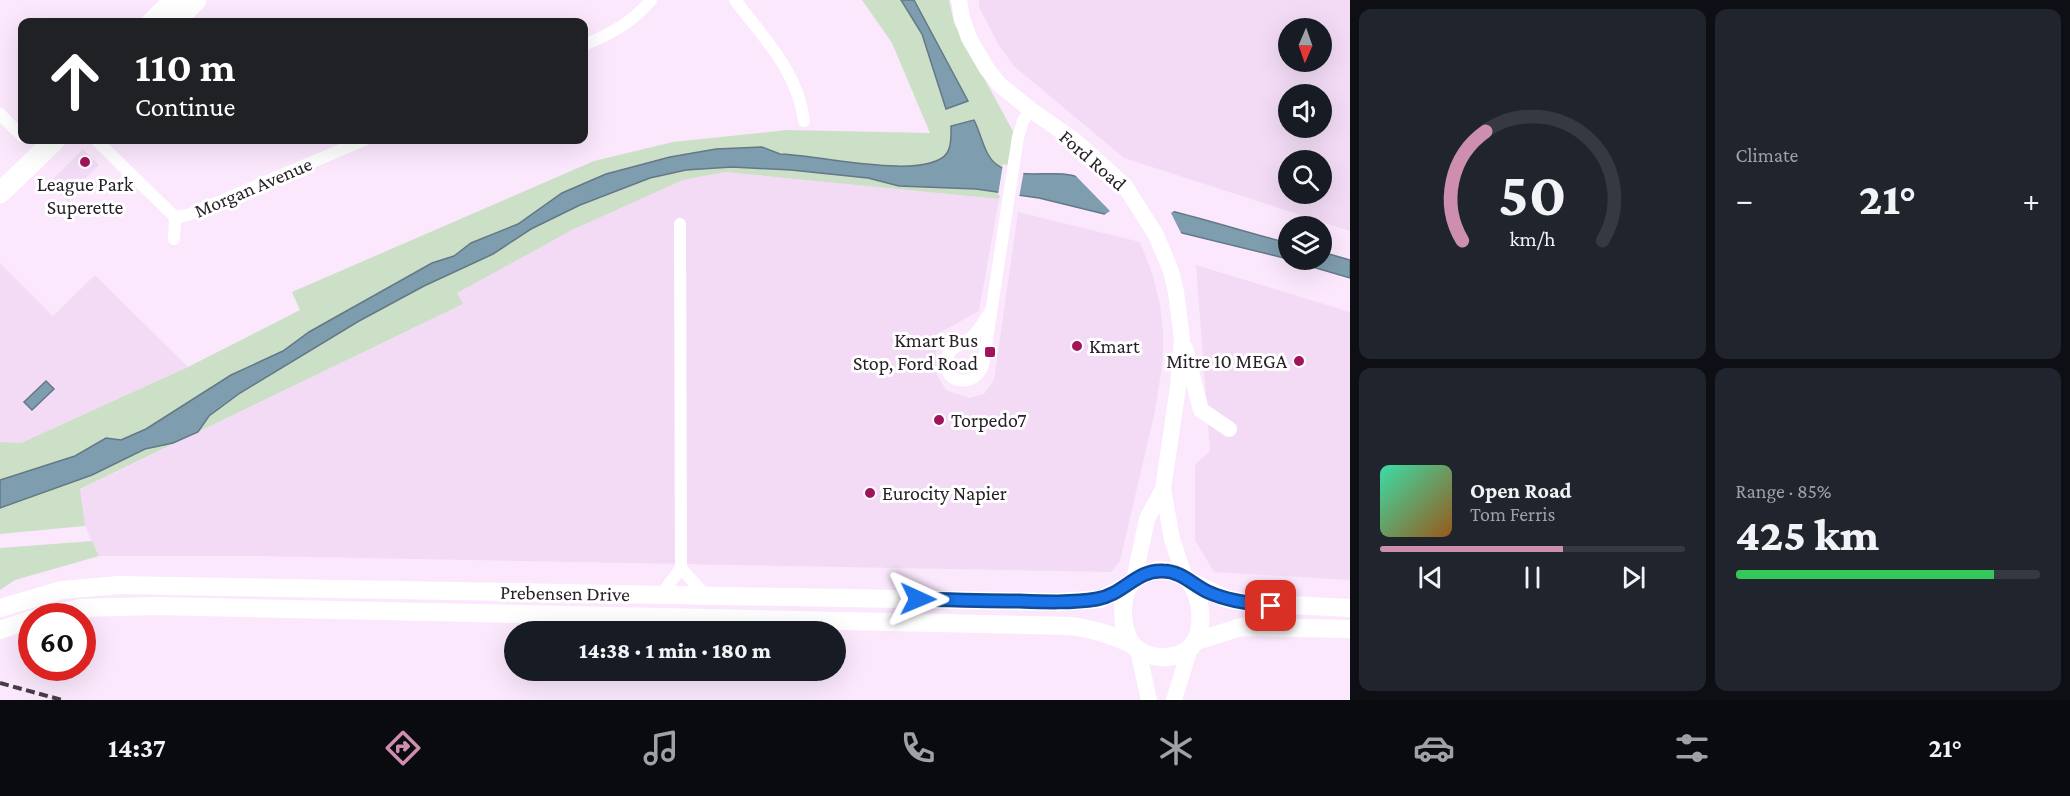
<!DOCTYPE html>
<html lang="en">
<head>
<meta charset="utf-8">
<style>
	:root { --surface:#171b24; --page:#20242c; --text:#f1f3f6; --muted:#9ea1a6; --line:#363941; --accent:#cd8eb0 }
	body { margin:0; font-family:"Crimson Pro",serif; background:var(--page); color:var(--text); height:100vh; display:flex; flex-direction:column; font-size:22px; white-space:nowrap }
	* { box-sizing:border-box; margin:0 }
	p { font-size:20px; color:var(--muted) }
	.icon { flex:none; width:33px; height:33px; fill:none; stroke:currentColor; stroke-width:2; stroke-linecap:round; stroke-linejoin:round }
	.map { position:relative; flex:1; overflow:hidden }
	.drawer { display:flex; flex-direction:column; gap:9px; padding:9px; background:#0d0f14; width:720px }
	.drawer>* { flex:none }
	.top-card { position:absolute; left:18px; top:18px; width:570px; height:126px; border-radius:12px; box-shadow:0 6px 24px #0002; background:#202124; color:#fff; overflow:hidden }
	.needle { width:39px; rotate:182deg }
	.buttons { position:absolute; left:1278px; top:18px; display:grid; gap:12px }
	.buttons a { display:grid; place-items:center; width:54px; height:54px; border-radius:50%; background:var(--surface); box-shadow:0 6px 24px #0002; font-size:30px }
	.speed { position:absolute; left:18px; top:603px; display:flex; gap:12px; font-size:30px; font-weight:700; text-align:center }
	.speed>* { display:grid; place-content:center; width:78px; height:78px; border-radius:50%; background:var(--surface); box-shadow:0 6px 24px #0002; line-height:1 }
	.speed .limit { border:9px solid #d22; background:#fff; color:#111 }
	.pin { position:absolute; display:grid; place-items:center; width:51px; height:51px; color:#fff; margin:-26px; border-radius:12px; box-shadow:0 3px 9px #0006 }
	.me { position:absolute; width:66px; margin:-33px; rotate:91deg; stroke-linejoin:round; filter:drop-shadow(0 0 4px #0008) }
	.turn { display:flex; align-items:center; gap:21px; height:126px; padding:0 18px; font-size:27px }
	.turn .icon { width:78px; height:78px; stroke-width:2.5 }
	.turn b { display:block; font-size:42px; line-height:51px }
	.big { font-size:45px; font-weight:800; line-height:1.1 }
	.drawer .tile { flex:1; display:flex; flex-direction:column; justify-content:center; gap:9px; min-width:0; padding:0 21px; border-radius:12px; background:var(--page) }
	.drawer .dial { align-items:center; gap:0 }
	.dial svg { height:156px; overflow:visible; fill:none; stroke:var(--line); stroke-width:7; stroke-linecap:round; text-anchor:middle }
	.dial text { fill:var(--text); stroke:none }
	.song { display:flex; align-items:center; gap:18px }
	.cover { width:72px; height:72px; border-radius:9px; background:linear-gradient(135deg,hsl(160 70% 55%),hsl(30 70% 35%)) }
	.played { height:6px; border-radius:3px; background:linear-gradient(90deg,var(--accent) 60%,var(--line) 60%) }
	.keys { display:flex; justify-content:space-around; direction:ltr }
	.heat { display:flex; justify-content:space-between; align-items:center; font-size:33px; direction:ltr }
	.charge { height:9px; border-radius:4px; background:linear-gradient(90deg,#34c759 85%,var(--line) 0) }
	.drawer .tiles { flex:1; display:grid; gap:9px; grid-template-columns:repeat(2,1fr) }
	.trip { position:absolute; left:504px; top:621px; width:342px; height:60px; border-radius:30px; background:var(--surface); box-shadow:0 6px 24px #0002; font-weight:800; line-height:60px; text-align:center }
	.dock { display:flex; height:96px; justify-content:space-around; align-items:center; background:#090b0e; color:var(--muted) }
	.dock .icon { width:42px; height:42px }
	.dock .active { color:var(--accent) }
	.dock b { font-size:27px; color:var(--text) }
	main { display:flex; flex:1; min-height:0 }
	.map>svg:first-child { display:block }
	.built { fill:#f3dbf6; fill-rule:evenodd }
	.green { fill:#cce0c7 }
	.water { fill:#7e9dae; stroke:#647886; stroke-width:1.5 }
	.pier { fill:#fbe8fd }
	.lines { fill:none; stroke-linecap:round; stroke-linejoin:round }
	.street { stroke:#fff; stroke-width:12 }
	.secondary { stroke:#fff; stroke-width:16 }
	.primary { stroke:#fff; stroke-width:18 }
	.highway { stroke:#fff; stroke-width:21 }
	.rail { stroke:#463d47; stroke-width:4; stroke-dasharray:9 4.5; stroke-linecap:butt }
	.route-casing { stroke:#114b97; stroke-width:15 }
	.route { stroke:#1a73e8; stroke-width:10 }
	.poi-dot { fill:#a1135b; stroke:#fff; stroke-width:2 }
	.labels { text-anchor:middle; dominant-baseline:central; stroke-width:6; stroke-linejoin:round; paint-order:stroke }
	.street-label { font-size:20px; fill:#282129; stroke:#fff }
	.poi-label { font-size:20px; fill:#282129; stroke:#fff; text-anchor:start }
</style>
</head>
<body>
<main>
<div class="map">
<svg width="1350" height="700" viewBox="0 0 1350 700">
	<rect width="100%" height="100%" fill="#fbe8fd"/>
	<path class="built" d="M979 0H1350V231L1124 158 1014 66 998 44 979 7ZM1288 28H1322V62H1288ZM1288 94H1322V128H1288ZM1288 160H1322V194H1288Z
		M83 149 99 165 68 196 70 204 54 188 52 180Z
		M725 172 999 199 979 311 937 334 936 363 937 375 946 390 969 398 984 394 994 380 1018 212 1140 242 1153 276 1160 305 1163 330V359L1155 411 1120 561 1111 572 258 556H99L85 526 79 490 463 304 456 293 572 230 683 180Z
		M0 263 53 316 95 275 188 367 21 443 0 442Z
		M1196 265 1350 312V580L1214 572 1195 540V465L1210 451Z"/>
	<path class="green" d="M862 0H949L954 23 1015 135 999 199 725 172 683 180 572 230 457 293 463 304 80 489 85 526 0 534V442L21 443 188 367 300 310 292 292 594 161 673 142 787 130 930 133 892 43Z
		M92 541 99 556 15 580 0 590V548Z"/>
	<path class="water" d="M901 0H914L968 101 946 109 922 34Z
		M974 120C981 133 984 155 996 164 1015 179 1041 172 1063 174 1097 178 1114 195 1143 205 1154 209 1167 210 1179 213 1215 222 1252 234 1288 243V259L1039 198 976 189 899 186 868 178 791 170 732 167 686 170 650 178 580 205 531 229 493 254 424 286 359 321 240 393 209 416 198 432 173 443 145 449 92 475 0 508V480L75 456 106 438 121 440 146 429 231 375 283 351 309 332 432 263 454 256 471 243 518 224 562 193 606 174 670 157 716 149 762 147 780 154C813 154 927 182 947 153 952 146 951 134 951 126Z
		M1322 252 1350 260V278L1289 260H1322Z
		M46 381 54 389 32 410 24 402Z"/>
	<path class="pier" d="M1003 164 1024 170 1019 198 998 195Z
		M1073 173 1096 178 1119 187 1144 202 1177 209 1171 213 1182 235 1101 217 1110 211Z"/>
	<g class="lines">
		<path class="street" d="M735 0C764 38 798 72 804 121
			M584 45C610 34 632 23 651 0
			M0 114 22 136
			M96 140 175 217 188 215 364 140
			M174 239 175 217
			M990 312C984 321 980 329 973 336 964 345 948 346 946 361 943 384 975 388 983 365L1018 137 1023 121 1031 110
			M681 568 705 595
			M661 595 681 568 680 224"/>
		<path class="secondary" d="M959 0 962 18 969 38 987 69 1000 85 1031 110 1074 140 1125 186 1156 235 1171 271 1176 292 1182 339 1178 387 1163 489 1147 519 1134 580
			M1185 348 1201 410 1229 429
			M1163 489 1172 539 1185 578
			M1138 650 1149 700
			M1174 700 1190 648"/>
		<path class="primary" d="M1159 570C1169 571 1182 573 1189 581 1202 596 1205 631 1192 646 1183 656 1165 659 1153 656 1144 654 1135 650 1130 641 1121 625 1119 594 1134 580 1141 574 1150 572 1159 570Z
			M1189 581 1227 599 1248 603 1350 608
			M0 608 62 590 119 585 1060 602 1101 599 1130 584
			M40 616 81 608 156 606 1071 626C1093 629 1111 634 1131 644
			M0 630 32 619
			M1194 642 1241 627 1350 629"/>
		<path class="highway" d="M152 22 175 0
			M174 22 196 0
			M0 193 55 140"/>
		<path class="rail" d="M0 683 62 700"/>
	</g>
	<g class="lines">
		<defs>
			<path id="route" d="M918 599C952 600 986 601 1019 601 1045 602 1072 603 1097 599 1123 595 1137 569 1163 571 1181 571 1193 585 1208 592 1228 601 1249 603 1271 606"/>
		</defs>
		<use href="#route" class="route-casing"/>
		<use href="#route" class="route"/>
	</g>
	<g class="poi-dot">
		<circle cx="85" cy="162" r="6"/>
		<circle cx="1077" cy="346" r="6"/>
		<rect x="984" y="346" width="12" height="12" rx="3"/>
		<circle cx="1299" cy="361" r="6"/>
		<circle cx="939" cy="420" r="6"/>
		<circle cx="870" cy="493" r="6"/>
	</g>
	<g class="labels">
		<g class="street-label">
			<text transform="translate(1093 160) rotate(41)">Ford Road</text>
			<text transform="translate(253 187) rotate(-23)">Morgan Avenue</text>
			<text transform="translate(565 593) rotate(1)">Prebensen Drive</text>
		</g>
		<g class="poi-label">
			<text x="85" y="184" text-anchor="middle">League Park<tspan x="85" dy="23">Superette</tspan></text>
			<text x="978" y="340" text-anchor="end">Kmart Bus<tspan x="978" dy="23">Stop, Ford Road</tspan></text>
			<text x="1089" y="346">Kmart</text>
			<text x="1287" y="361" text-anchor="end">Mitre 10 MEGA</text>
			<text x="951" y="420">Torpedo7</text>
			<text x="882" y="493">Eurocity Napier</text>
		</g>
	</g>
</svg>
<div class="buttons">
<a><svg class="needle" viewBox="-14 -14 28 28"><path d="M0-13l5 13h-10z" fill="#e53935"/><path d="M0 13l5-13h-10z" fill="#9ea1a6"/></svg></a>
<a><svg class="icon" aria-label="sound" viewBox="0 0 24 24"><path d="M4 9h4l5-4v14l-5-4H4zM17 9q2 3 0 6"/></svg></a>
<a><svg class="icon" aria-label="search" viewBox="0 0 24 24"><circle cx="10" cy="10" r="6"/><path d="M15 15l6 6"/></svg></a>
<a><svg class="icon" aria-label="layers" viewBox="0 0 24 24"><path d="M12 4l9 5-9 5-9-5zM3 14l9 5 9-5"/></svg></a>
</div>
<div class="speed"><div class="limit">60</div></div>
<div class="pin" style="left:1271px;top:606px;background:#d93025"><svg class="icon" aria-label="arrive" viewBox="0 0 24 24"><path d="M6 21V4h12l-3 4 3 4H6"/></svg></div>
<svg class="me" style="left:918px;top:599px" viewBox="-20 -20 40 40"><path d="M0-17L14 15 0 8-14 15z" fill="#1a73e8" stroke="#fff" stroke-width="4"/></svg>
<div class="trip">14:38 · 1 min · 180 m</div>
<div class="top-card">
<div class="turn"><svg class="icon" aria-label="ahead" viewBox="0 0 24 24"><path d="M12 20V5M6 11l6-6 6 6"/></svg><div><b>110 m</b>Continue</div></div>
</div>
</div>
<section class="drawer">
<div class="tiles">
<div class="tile dial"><svg viewBox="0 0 100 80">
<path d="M14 69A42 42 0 1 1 86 69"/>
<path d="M14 69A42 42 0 0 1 26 13" stroke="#cd8eb0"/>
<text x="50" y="56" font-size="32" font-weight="700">50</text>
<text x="50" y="72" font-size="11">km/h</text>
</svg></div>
<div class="tile"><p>Climate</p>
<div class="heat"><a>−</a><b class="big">21°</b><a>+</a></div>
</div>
<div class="tile">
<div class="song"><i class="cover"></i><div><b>Open Road</b><p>Tom Ferris</p></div></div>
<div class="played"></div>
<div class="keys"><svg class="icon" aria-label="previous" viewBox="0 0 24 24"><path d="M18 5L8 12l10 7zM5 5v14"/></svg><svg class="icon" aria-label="pause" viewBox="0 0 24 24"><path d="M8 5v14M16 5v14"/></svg><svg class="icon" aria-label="next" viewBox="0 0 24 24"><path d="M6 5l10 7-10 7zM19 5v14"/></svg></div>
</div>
<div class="tile"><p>Range · 85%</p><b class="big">425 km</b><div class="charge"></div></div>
</div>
</section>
</main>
<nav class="dock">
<b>14:37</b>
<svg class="icon active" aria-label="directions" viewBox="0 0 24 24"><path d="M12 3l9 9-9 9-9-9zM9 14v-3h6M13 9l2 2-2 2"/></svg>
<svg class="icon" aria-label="music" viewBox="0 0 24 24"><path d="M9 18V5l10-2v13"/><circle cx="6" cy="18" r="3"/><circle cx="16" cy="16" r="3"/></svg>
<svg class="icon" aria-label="phone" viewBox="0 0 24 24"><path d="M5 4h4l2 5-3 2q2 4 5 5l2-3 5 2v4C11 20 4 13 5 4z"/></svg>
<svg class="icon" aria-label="climate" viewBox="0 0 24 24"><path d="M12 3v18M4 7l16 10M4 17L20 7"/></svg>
<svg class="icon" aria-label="car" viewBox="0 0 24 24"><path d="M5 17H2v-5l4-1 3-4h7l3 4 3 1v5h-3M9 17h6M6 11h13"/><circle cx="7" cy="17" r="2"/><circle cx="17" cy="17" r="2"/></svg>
<svg class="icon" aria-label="filters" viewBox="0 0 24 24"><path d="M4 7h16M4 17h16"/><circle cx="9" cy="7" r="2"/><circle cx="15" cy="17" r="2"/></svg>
<b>21°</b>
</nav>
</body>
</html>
